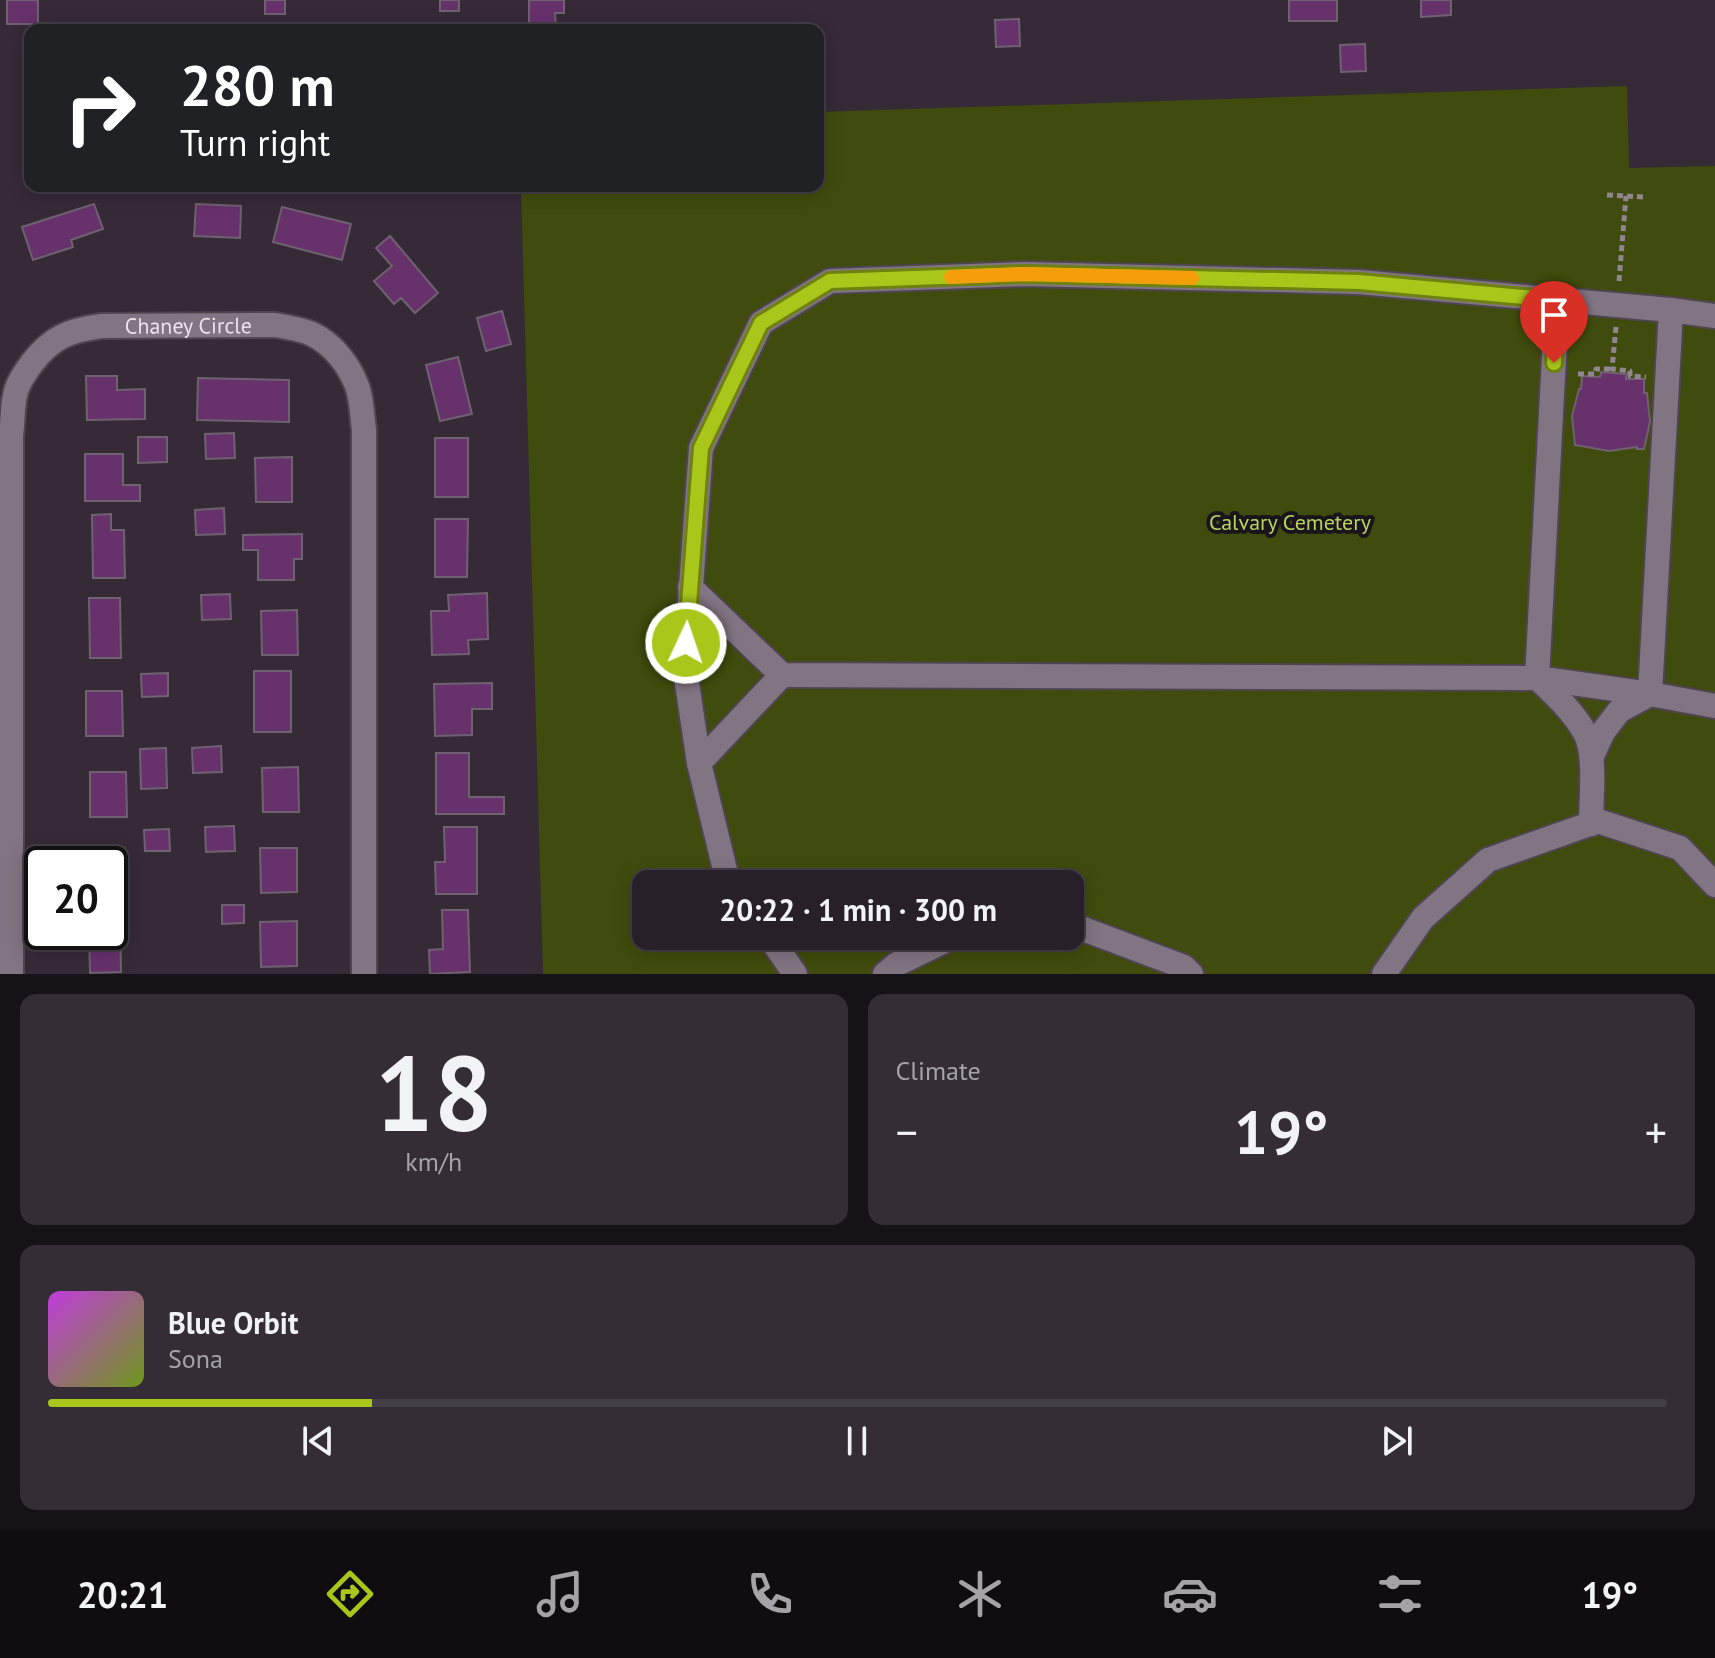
<!DOCTYPE html>
<html lang="en">
<head>
<meta charset="utf-8">
<style>
	:root { --surface:#282029; --page:#342d35; --text:#f1f3f6; --muted:#a5a3a8; --line:#443e46; --accent:#a9c71a }
	body { margin:0; font-family:"PT Sans",sans-serif; background:var(--page); color:var(--text); height:100vh; display:flex; flex-direction:column; font-size:30px; white-space:nowrap }
	* { box-sizing:border-box; margin:0 }
	p { font-size:26px; color:var(--muted) }
	.icon { flex:none; width:44px; height:44px; fill:none; stroke:currentColor; stroke-width:2; stroke-linecap:round; stroke-linejoin:round }
	.map { position:relative; height:974px; overflow:hidden }
	.drawer { display:flex; flex-direction:column; gap:20px; padding:20px; background:#161217; flex:1 }
	.drawer>* { flex:none }
	.top-card { position:absolute; left:24px; top:24px; width:800px; height:168px; border-radius:16px; box-shadow:0 4px 20px #0003,0 0 0 2px var(--line); background:#202124; color:#fff; overflow:hidden }
	.speed { position:absolute; left:24px; top:846px; display:flex; gap:16px; font-size:40px; font-weight:700; text-align:center }
	.speed>* { display:grid; place-content:center; width:104px; height:104px; border-radius:50%; background:var(--surface); box-shadow:0 4px 20px #0003,0 0 0 2px var(--line); line-height:1 }
	.speed .limit { border:4px solid #111; border-radius:12px; background:#fff; color:#111 }
	.pin { position:absolute; display:grid; place-items:center; width:68px; height:68px; color:#fff; margin:-82px -34px; border-radius:50% 50% 50% 0; rotate:-45deg; box-shadow:0 0 8px #0007 }
	.pin .icon { rotate:45deg }
	.me { position:absolute; width:88px; margin:-44px; rotate:3deg; stroke-linejoin:round; filter:drop-shadow(0 0 6px #0008) }
	.turn { display:flex; align-items:center; gap:28px; height:168px; padding:0 24px; font-size:36px }
	.turn .icon { width:104px; height:104px; stroke-width:2.5 }
	.turn b { display:block; font-size:56px; line-height:68px }
	.big { font-size:60px; font-weight:700; line-height:1.1 }
	.drawer .widget { flex:1; display:flex; flex-direction:column; justify-content:center; gap:12px; min-width:0; padding:0 28px; border-radius:16px; background:var(--page) }
	.drawer .dial { align-items:center; gap:0 }
	.dial b { font-size:104px; line-height:1 }
	.song { display:flex; align-items:center; gap:24px }
	.cover { width:96px; height:96px; border-radius:12px; background:linear-gradient(135deg,hsl(290 70% 55%),hsl(80 70% 35%)) }
	.played { height:8px; border-radius:4px; background:linear-gradient(90deg,var(--accent) 20%,var(--line) 20%) }
	.keys { display:flex; justify-content:space-around; direction:ltr }
	.heat { display:flex; justify-content:space-between; align-items:center; font-size:44px; direction:ltr }
	.drawer .tiles { flex:1; display:grid; gap:20px; grid-template-columns:1fr 1fr }
	.widget:last-child { grid-column:span 2 }
	.trip { position:absolute; left:632px; top:870px; width:452px; height:80px; border-radius:16px; background:var(--surface); box-shadow:0 4px 20px #0003,0 0 0 2px var(--line); font-weight:700; line-height:80px; text-align:center }
	.menu { display:flex; height:128px; justify-content:space-around; align-items:center; background:#100d10; color:var(--muted) }
	.menu .icon { width:56px; height:56px }
	.menu .selected { color:var(--accent) }
	.menu b { font-size:36px; color:var(--text) }
	.map>svg:first-child { display:block }
	.green { fill:#404c0d; fill-rule:evenodd }
	.building { fill:#67316c; stroke:#6f6270; stroke-width:2 }
	.lines { fill:none; stroke-linecap:round; stroke-linejoin:round }
	.minor-casing { stroke:#4e454f; stroke-width:28 }
	.path { stroke:#8f8690; stroke-width:5; stroke-dasharray:6 4; stroke-linecap:butt }
	.minor { stroke:#827583; stroke-width:24 }
	.route-casing { stroke:#6e8111; stroke-width:20 }
	.route { stroke:#a9c71a; stroke-width:14 }
	.slow { stroke:#f59e0b; stroke-width:14 }
	.labels { text-anchor:middle; dominant-baseline:central; stroke-width:8; stroke-linejoin:round; paint-order:stroke }
	.street-label { font-size:22px; fill:#eae3eb; stroke:#1a151b }
	.park-label { font-size:22px; fill:#b9d361; stroke:#1a151b }
</style>
</head>
<body>
<div class="map">
<svg width="1715" height="974" viewBox="0 0 1715 974">
	<rect width="100%" height="100%" fill="#362a37"/>
	<path class="green" d="M1627 86 1629 168 1715 166V974H543L521 186H818V112ZM646 884H1070V936H646Z"/>
	<path class="building" d="M7 0H38V24H7Z
		M265 0H285V14H265Z
		M440 0H459V11H440Z
		M529 0H564V13H555L556 27H529Z
		M1289 0H1337V21H1289Z
		M1421 0H1451V15L1421 17Z
		M1019 19 1020 46 996 47 995 20Z
		M1365 44 1366 71 1341 72 1340 45Z
		M94 204 103 229 71 240 73 247 33 260 22 227Z
		M196 204 241 206 240 238 194 236Z
		M282 207 351 224 342 260 273 242Z
		M390 236 438 293 415 313 401 298 394 304 374 281 392 266 376 248Z
		M502 311 511 344 486 351 477 318Z
		M458 357 472 414 440 421 426 365Z
		M1601 372 1626 374V379H1644V393H1647L1650 422 1644 449H1637V447L1609 451 1575 445 1572 416 1579 389H1581L1582 376 1600 377Z
		M86 376H117V390L145 389V419L87 420Z
		M198 378 289 380V422L197 420Z
		M234 433 235 458 206 459 205 434Z
		M138 437H167V462L138 463Z
		M435 438H468V497H435Z
		M85 454H123V485H140V501H85Z
		M292 457V502H256L255 458Z
		M224 508 225 534 196 535 195 510Z
		M111 514V530H124L125 578H93L92 515Z
		M435 519H468L467 577H435Z
		M302 534V559H294V580H258V550H243V535Z
		M487 593 488 639 468 640 469 654 432 655 431 611H449L448 595Z
		M230 594 231 619 202 620 201 595Z
		M89 598H120L121 658H90Z
		M297 610 298 655H262L261 611Z
		M254 671H291V732H254Z
		M168 673V696L142 697 141 674Z
		M492 683V709H472V735L435 736 434 684Z
		M86 691H122L123 736H86Z
		M221 746 222 772 193 773 192 748Z
		M166 748 167 788 141 789 140 749Z
		M436 753H469V797H504V814H436Z
		M298 767 299 812H263L262 768Z
		M90 772H126L127 817H90Z
		M234 826 235 851 206 852 205 827Z
		M444 827H477V894H436L435 862H445Z
		M169 829 170 851H145L144 830Z
		M88 848H125V892H110V864H88Z
		M260 848H297V892L261 893Z
		M222 905H244V923L222 924Z
		M442 910H468L470 972 430 974 429 950 443 949Z
		M110 912H120L121 972 90 973 89 932H110Z
		M297 921V966L261 967 260 922Z"/>
	<g class="lines">
		<defs>
			<g id="minor">
				<path d="M1557 300 1537 678C1555 695 1575 713 1586 735 1596 755 1591 801 1591 824"/>
				<path d="M690 587 782 675 1537 678 1650 694 1715 706"/>
				<path d="M1592 756 1603 732 1619 711 1650 694 1671 310"/>
				<path d="M699 763 782 675"/>
				<path d="M733 884 726 874 699 763 685 670 701 448 761 323 830 281 1025 274 1359 282 1671 310 1715 316"/>
				<path d="M1070 924 1184 967 1191 974"/>
				<path d="M769 936 795 974"/>
				<path id="s1" d="M11 974V435C13 421 12 405 16 391 19 381 26 371 32 363 52 337 70 330 102 326L275 325C288 327 301 329 312 334 333 344 349 365 357 386 362 399 362 416 364 430V974"/>
				<path d="M885 974 897 964 955 936"/>
				<path d="M1384 974 1423 918 1488 860 1598 821 1680 848 1715 885"/>
			</g>
		</defs>
		<use href="#minor" class="minor-casing"/>
		<path class="path" d="M1607 195 1644 197
			M1619 281 1626 196
			M1616 327 1612 369 1630 371V376L1646 377
			M1578 374H1595L1596 369H1612"/>
		<use href="#minor" class="minor"/>
	</g>
	<g class="lines">
		<defs>
			<path id="route" d="M686 643 701 448 761 323 830 281 1025 274 1359 282 1557 300 1554 363"/>
		</defs>
		<use href="#route" class="route-casing"/>
		<use href="#route" class="route"/>
		<path class="slow" d="M951 277 1025 274 1192 278"/>
	</g>
	<g class="labels">
		<g class="street-label">
			<text stroke="none"><textPath href="#s1" startOffset="784">Chaney Circle</textPath></text>
		</g>
		<g class="park-label">
			<text x="1290" y="522">Calvary Cemetery</text>
		</g>
	</g>
</svg>
<div class="speed"><div class="limit">20</div></div>
<div class="pin" style="left:1554px;top:363px;background:#d93025"><svg class="icon" aria-label="arrive" viewBox="0 0 24 24"><path d="M6 21V4h12l-3 4 3 4H6"/></svg></div>
<svg class="me" style="left:686px;top:643px" viewBox="-20 -20 40 40"><circle r="17" fill="#a9c71a" stroke="#fff" stroke-width="3"/><path d="M0-11L8 9 0 5-8 9z" fill="#fff"/></svg>
<div class="trip">20:22 · 1 min · 300 m</div>
<div class="top-card">
<div class="turn"><svg class="icon" aria-label="right" viewBox="0 0 24 24"><path d="M7 20v-9h11M14 6l5 5-5 5"/></svg><div><b>280 m</b>Turn right</div></div>
</div>
</div>
<section class="drawer">
<div class="tiles">
<div class="widget dial"><b>18</b><p>km/h</p></div>
<div class="widget"><p>Climate</p>
<div class="heat"><a>−</a><b class="big">19°</b><a>+</a></div>
</div>
<div class="widget">
<div class="song"><i class="cover"></i><div><b>Blue Orbit</b><p>Sona</p></div></div>
<div class="played"></div>
<div class="keys"><svg class="icon" aria-label="previous" viewBox="0 0 24 24"><path d="M18 5L8 12l10 7zM5 5v14"/></svg><svg class="icon" aria-label="pause" viewBox="0 0 24 24"><path d="M8 5v14M16 5v14"/></svg><svg class="icon" aria-label="next" viewBox="0 0 24 24"><path d="M6 5l10 7-10 7zM19 5v14"/></svg></div>
</div>
</div>
</section>
<nav class="menu">
<b>20:21</b>
<svg class="icon selected" aria-label="directions" viewBox="0 0 24 24"><path d="M12 3l9 9-9 9-9-9zM9 14v-3h6M13 9l2 2-2 2"/></svg>
<svg class="icon" aria-label="music" viewBox="0 0 24 24"><path d="M9 18V5l10-2v13"/><circle cx="6" cy="18" r="3"/><circle cx="16" cy="16" r="3"/></svg>
<svg class="icon" aria-label="phone" viewBox="0 0 24 24"><path d="M5 4h4l2 5-3 2q2 4 5 5l2-3 5 2v4C11 20 4 13 5 4z"/></svg>
<svg class="icon" aria-label="climate" viewBox="0 0 24 24"><path d="M12 3v18M4 7l16 10M4 17L20 7"/></svg>
<svg class="icon" aria-label="car" viewBox="0 0 24 24"><path d="M5 17H2v-5l4-1 3-4h7l3 4 3 1v5h-3M9 17h6M6 11h13"/><circle cx="7" cy="17" r="2"/><circle cx="17" cy="17" r="2"/></svg>
<svg class="icon" aria-label="filters" viewBox="0 0 24 24"><path d="M4 7h16M4 17h16"/><circle cx="9" cy="7" r="2"/><circle cx="15" cy="17" r="2"/></svg>
<b>19°</b>
</nav>
</body>
</html>
